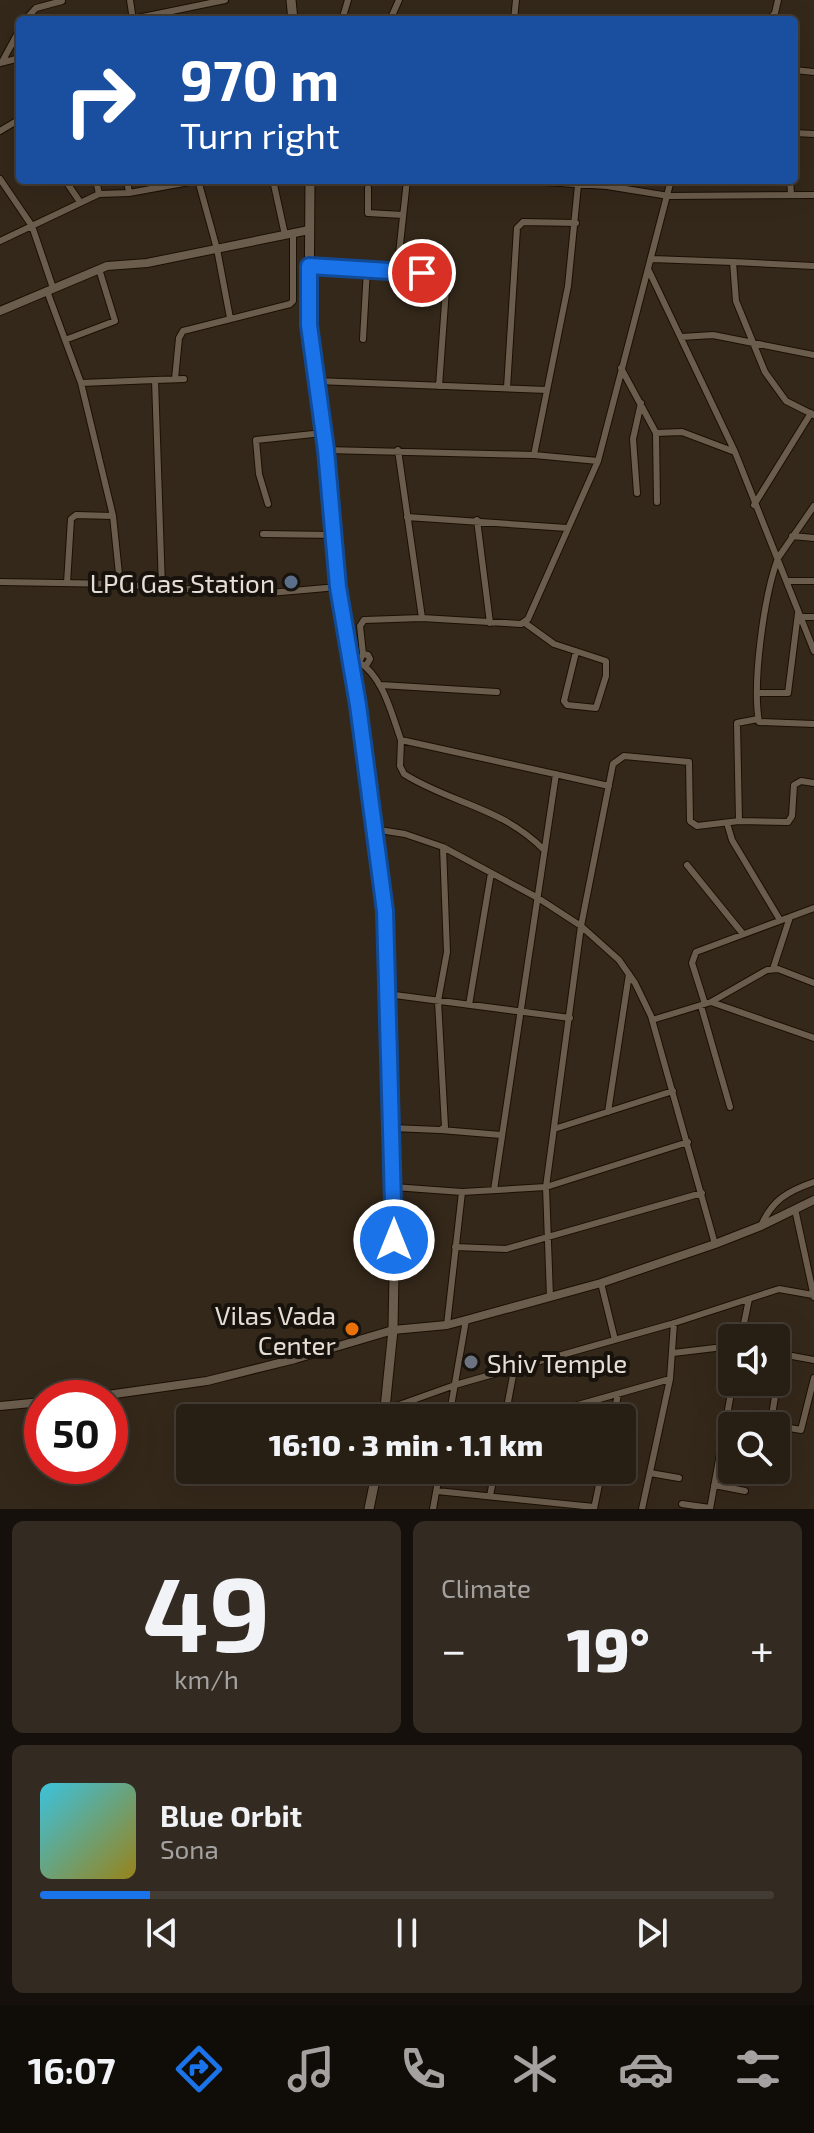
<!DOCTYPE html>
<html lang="en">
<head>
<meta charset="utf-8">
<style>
	:root { --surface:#271e14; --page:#332b22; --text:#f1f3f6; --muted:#a4a2a0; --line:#433c34; --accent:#1a73e8 }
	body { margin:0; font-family:"Exo 2",sans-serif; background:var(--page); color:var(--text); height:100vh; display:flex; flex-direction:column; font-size:30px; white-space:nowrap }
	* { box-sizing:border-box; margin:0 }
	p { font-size:26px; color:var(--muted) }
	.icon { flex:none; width:44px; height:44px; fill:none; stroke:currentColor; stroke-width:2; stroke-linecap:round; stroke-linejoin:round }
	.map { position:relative; height:1509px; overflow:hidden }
	.sheet { display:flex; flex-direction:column; gap:12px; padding:12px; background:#15100b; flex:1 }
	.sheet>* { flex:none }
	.hud { position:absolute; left:16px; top:16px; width:782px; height:168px; border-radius:8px; box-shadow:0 8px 32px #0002,0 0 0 2px var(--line); background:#1a4fa0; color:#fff; overflow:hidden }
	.controls { position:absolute; left:718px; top:1324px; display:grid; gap:16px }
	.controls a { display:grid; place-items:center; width:72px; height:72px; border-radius:8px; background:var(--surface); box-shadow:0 8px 32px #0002,0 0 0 2px var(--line); font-size:40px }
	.speed { position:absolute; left:24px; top:1380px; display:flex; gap:16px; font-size:40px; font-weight:700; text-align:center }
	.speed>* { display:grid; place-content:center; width:104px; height:104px; border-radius:50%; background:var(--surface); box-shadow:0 8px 32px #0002,0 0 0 2px var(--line); line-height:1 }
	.speed .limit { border:12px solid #d22; background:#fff; color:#111 }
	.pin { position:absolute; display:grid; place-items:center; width:68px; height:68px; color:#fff; margin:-34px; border:4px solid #fff; border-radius:50%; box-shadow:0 2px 8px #0007 }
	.me { position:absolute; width:88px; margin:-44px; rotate:0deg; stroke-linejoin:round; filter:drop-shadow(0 0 6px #0008) }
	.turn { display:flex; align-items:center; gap:28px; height:168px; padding:0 32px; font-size:36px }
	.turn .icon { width:104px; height:104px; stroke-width:2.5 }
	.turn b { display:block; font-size:56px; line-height:68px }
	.big { font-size:60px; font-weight:800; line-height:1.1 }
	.sheet .tile { flex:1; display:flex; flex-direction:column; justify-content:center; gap:12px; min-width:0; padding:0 28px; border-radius:12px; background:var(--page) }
	.sheet .dial { align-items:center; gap:0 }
	.dial b { font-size:104px; line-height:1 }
	.song { display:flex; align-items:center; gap:24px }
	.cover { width:96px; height:96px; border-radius:12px; background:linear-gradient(135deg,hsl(190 70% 55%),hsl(50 70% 35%)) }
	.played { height:8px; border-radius:4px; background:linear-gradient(90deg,var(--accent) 15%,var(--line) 15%) }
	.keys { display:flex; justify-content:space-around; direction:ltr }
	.heat { display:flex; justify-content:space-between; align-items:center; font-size:44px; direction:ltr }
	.sheet .tiles { flex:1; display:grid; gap:12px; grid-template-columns:1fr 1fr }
	.tile:last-child { grid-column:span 2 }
	.trip { position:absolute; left:176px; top:1404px; width:460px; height:80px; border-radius:8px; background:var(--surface); box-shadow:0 8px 32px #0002,0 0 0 2px var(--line); font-weight:800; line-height:80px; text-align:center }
	.dock { display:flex; height:128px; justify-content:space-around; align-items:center; background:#100c08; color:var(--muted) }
	.dock .icon { width:56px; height:56px }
	.dock .on { color:var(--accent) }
	.dock b { font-size:36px; color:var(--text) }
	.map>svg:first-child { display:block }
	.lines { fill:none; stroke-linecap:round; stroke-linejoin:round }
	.minor-casing { stroke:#1b1004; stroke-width:8 }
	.tertiary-casing { stroke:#1b1004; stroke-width:10 }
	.secondary-casing { stroke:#1b1004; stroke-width:11 }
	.minor { stroke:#6b5d4d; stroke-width:6 }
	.tertiary { stroke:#6b5d4d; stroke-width:8 }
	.secondary { stroke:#6b5d4d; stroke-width:9 }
	.route-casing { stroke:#114b97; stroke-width:20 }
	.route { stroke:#1a73e8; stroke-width:14 }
	.service-dot { fill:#5c6f8a; stroke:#17120c; stroke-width:3 }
	.food-dot { fill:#e8710a; stroke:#17120c; stroke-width:3 }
	.worship-dot { fill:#6b7280; stroke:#17120c; stroke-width:3 }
	.labels { text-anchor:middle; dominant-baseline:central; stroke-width:8; stroke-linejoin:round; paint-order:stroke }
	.poi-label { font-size:26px; fill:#e6ded5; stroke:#17120c; text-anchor:end }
</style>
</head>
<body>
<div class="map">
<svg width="814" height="1509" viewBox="0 0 814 1509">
	<rect width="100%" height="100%" fill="#34281a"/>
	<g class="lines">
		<defs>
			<path id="minor" d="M130 0 133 20
				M133 19 225 0
				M25 20 36 8 62 1
				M342 20 348 0
				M390 20 399 0
				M514 20 516 0
				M769 20 775 13 778 0
				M2 62 20 29
				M0 63 20 58
				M794 70 814 72
				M0 131 20 119
				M794 133 814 134
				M0 179 32 226 53 288
				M65 180 80 202
				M127 180 129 193
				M198 180 217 249 230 318
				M273 180 285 235
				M514 180 607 186 669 196 814 195
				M790 180 791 194
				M368 188V213L403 215
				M99 194 129 193 200 180
				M0 241 99 194 96 180
				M652 259 733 262 736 301 765 372 786 401 814 415
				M733 262 814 266
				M309 266 447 275 439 386
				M649 271 735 452 814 651
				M397 272 407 180
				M47 291 81 383 155 380 162 588
				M681 337 713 335 814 355
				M363 339 367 269
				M65 340 115 321 99 269
				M621 368 656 433 657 502
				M175 379 179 338 183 331 290 304 293 301V233
				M155 380 184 379
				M316 381 547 390
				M81 383 113 516 120 584
				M507 388 517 228 523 222 576 223
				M656 433 682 432 735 452
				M326 450 534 455 598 461
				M398 450 422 618
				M534 455 568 286 578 185
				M637 493 633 439 641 403
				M268 504 259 474 256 440 323 433
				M754 505 811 413
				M814 506 778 558C764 596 752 683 759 722L814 724
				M407 517 567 528
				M477 520 490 623
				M263 534 335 535
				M792 536 814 538
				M787 581H814
				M0 582 120 584 162 588 255 592
				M67 583 71 519 76 515 113 516
				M269 593 338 587
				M801 617H814
				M525 623 554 644 606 661V676L596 708 567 705 564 701 576 652
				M363 654 359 662C383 677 391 712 401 740L609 786
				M367 664 370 659 368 655 363 654 360 626 364 620 422 618 521 624 528 619 598 461 671 180
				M381 685 497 692
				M758 693H788L798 613
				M401 740 400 766 404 774C452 804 502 807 544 850
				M739 821 737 723 758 719
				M727 823 732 840 780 920
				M373 829 405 834 443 847 538 898 581 926 619 960 635 983 651 1016 715 1244
				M687 865 743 934
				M773 969 790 917
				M387 994 570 1018
				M711 1002 814 1038
				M705 1004 692 963 696 952 814 908
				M469 1005 491 873
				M701 1006 730 1107
				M652 1020 711 1002 767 970 778 969 814 983
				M608 1112 629 974
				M392 1128 440 1130 445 1127 438 1001 447 952 443 847
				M554 1129 673 1091
				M441 1130 501 1135
				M394 1187 462 1192 546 1187 688 1142
				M494 1190 556 774
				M795 1209 814 1297
				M761 1226C772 1200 788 1191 814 1182
				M455 1247 506 1249 702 1193
				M601 1283 615 1340
				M550 1297 546 1187 581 926 613 764 624 756 689 762 690 821 697 826 739 821 788 822 792 816 794 785 801 781 814 783
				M447 1325 462 1192
				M741 1338 749 1299
				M673 1353 732 1346
				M776 1353 814 1360
				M782 1354 771 1421 773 1425 801 1430 814 1378
				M385 1410 455 1385 671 1324 779 1289 813 1295
				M449 1418 466 1320
				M505 1418 514 1370
				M532 1418 670 1379
				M613 1418 618 1395
				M650 1473 679 1478
				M714 1485 745 1491
				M437 1491 594 1507
				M490 1496 495 1470
				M682 1504 710 1508
				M433 1509 440 1470
				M594 1509 602 1470
				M642 1509 670 1379 674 1323
				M710 1509 733 1382"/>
			<path id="tertiary" d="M0 311 107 266 147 263 309 230
				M86 1398 207 1381 295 1359 393 1330 447 1325 466 1320 601 1283 715 1244 761 1226 814 1200
				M0 1406 42 1402"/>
			<path id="secondary" d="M291 0 293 20
				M310 180 309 325 326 450 338 587 358 705 385 911 395 1214 393 1330 384 1418
				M369 1509 377 1470"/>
		</defs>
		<use href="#minor" class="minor-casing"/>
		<use href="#tertiary" class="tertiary-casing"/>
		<use href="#secondary" class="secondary-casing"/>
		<use href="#minor" class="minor"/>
		<use href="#tertiary" class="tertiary"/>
		<use href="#secondary" class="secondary"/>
	</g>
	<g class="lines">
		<defs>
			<path id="route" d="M394 1240 385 911 358 705 338 587 326 450 309 325V266L422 273"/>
		</defs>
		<use href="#route" class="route-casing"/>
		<use href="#route" class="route"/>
	</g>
	<circle class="service-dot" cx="291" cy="582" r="8"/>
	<circle class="food-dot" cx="352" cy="1329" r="8"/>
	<circle class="worship-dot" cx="471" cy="1362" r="8"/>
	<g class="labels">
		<g class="poi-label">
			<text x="275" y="582">LPG Gas Station</text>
			<text x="336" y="1314">Vilas Vada<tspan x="336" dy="30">Center</tspan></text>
			<text x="487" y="1362" text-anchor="start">Shiv Temple</text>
		</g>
	</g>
</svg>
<div class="controls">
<a><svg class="icon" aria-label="sound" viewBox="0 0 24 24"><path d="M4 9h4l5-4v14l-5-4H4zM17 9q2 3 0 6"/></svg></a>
<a><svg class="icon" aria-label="search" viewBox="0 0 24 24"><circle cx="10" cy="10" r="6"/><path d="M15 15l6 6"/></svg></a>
</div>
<div class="speed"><div class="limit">50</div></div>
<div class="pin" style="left:422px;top:273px;background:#d93025"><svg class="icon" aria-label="arrive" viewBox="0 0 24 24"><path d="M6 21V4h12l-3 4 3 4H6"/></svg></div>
<svg class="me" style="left:394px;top:1240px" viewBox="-20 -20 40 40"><circle r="17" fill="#1a73e8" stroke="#fff" stroke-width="3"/><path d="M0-11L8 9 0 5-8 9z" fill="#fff"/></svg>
<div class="trip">16:10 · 3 min · 1.1 km</div>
<div class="hud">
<div class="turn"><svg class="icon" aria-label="right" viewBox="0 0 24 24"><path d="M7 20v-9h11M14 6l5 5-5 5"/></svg><div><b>970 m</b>Turn right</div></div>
</div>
</div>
<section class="sheet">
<div class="tiles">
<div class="tile dial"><b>49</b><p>km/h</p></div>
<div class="tile"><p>Climate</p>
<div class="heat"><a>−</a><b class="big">19°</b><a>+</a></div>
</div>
<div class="tile">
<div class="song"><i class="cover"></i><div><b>Blue Orbit</b><p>Sona</p></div></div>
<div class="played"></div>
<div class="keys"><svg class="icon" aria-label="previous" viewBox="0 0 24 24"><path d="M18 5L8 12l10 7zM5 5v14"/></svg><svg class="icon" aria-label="pause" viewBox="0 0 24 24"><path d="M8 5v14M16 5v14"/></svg><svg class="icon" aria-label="next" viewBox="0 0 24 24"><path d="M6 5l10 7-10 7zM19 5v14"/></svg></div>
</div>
</div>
</section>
<nav class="dock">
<b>16:07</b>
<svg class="icon on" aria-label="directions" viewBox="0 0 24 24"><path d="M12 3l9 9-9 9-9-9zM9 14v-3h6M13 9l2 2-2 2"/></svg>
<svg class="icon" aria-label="music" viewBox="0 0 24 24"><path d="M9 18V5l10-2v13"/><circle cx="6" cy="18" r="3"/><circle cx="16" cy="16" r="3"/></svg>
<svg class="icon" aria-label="phone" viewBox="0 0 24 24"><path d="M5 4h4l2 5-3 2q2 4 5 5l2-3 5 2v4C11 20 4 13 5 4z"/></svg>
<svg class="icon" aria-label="climate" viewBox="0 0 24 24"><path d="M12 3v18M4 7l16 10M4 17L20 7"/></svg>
<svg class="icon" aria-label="car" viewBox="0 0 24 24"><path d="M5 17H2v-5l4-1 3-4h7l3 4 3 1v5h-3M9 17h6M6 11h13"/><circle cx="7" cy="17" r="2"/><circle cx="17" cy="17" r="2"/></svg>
<svg class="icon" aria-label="filters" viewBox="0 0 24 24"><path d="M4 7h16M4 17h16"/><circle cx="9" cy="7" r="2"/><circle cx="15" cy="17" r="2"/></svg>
</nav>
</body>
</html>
